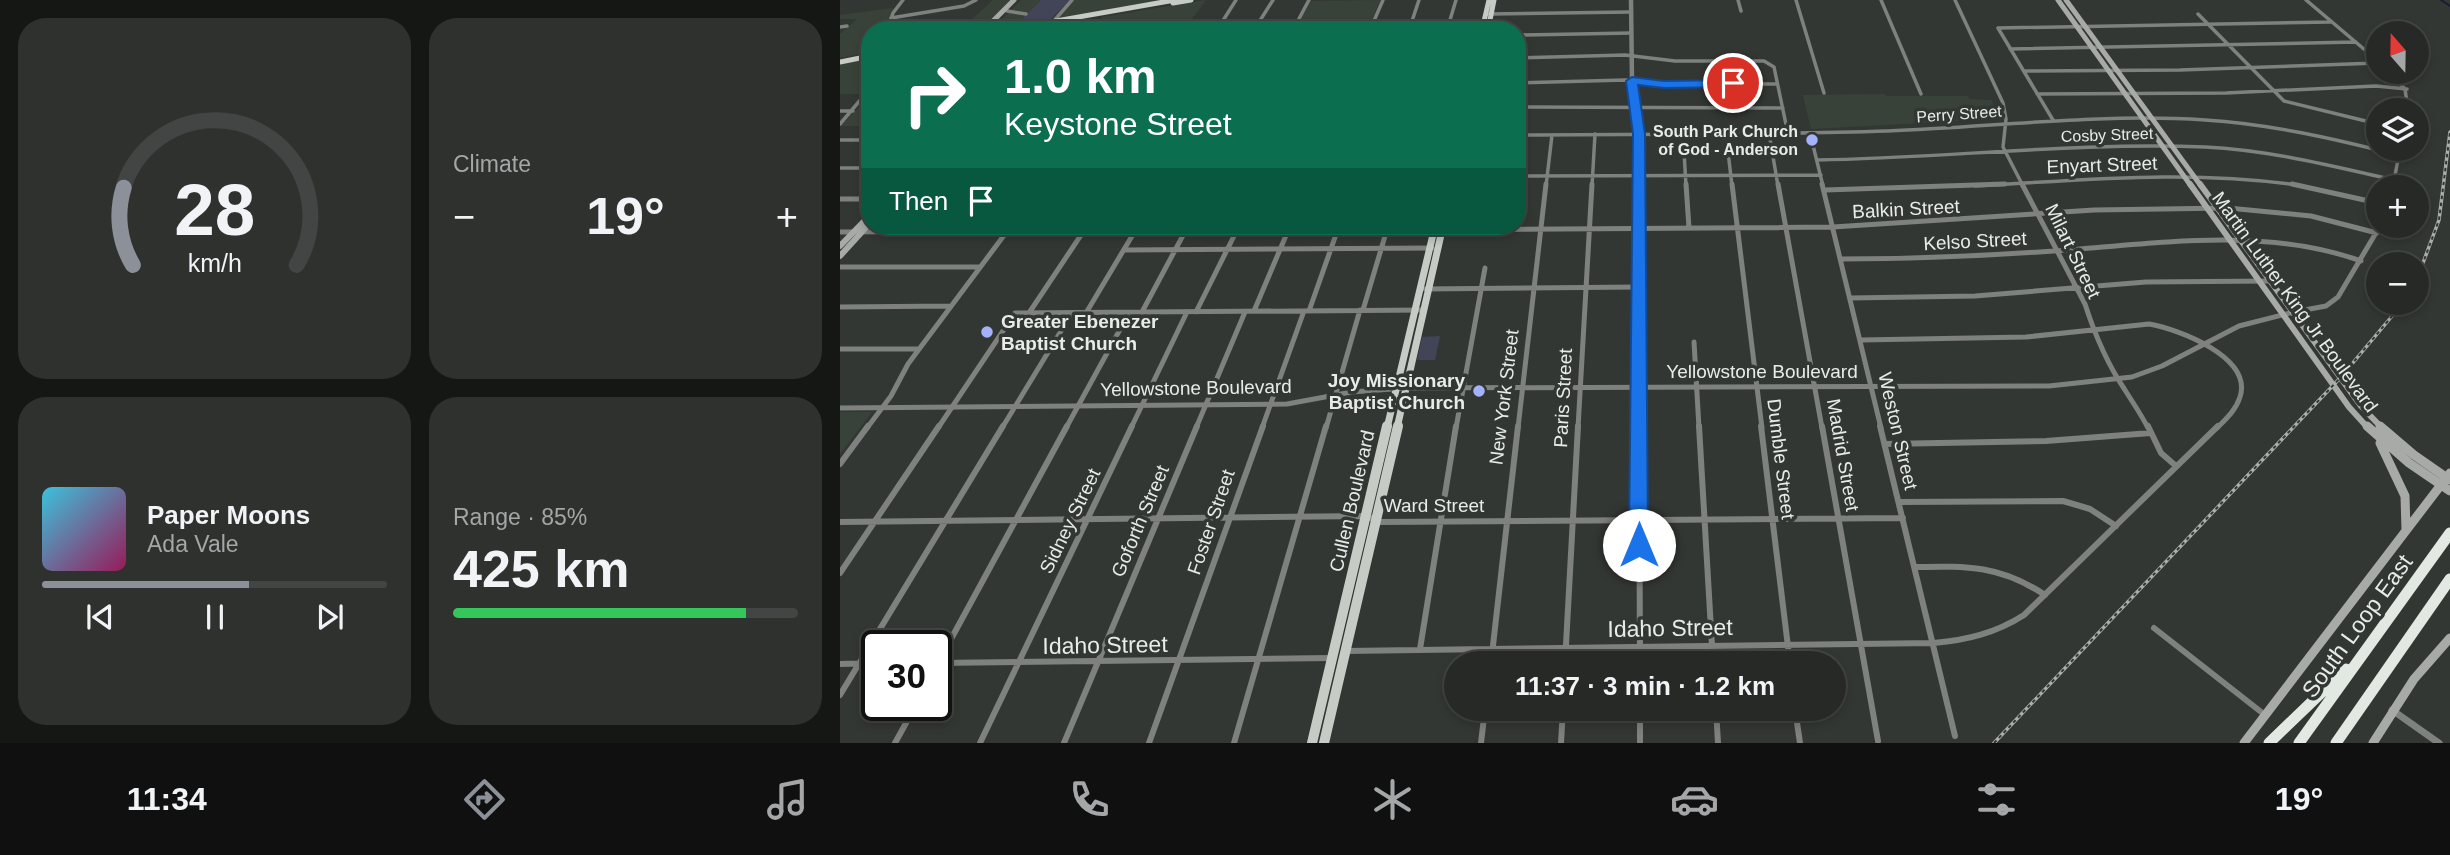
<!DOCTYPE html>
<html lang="en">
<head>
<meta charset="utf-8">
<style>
	:root { --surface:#262926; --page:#2e312e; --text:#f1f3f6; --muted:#a4a6a7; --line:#424543; --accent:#8c9099 }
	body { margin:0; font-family:Helvetica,sans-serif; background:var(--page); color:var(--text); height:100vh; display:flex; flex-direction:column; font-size:26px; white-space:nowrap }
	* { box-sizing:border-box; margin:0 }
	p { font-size:23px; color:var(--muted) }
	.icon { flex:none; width:38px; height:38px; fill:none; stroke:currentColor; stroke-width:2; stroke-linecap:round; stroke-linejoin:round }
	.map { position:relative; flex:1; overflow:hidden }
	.details { display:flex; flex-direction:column; gap:18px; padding:18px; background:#151715; width:840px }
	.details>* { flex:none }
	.hud { position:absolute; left:21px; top:21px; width:665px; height:214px; border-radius:28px; box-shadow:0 4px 10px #0003,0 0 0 2px var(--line); background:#0b6e4f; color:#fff; overflow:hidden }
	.needle { width:46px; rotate:340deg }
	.tools { position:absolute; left:1526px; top:21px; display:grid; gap:14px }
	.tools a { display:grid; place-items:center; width:63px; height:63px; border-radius:50%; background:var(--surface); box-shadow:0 4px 10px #0003,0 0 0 2px var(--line); font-size:35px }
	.speed { position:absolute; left:21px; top:630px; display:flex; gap:14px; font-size:35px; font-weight:700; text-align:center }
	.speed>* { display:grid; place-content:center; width:91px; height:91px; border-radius:50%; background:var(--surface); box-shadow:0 4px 10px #0003,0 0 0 2px var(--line); line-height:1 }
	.speed .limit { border:4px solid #111; border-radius:10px; background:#fff; color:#111 }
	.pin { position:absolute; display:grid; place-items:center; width:60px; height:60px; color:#fff; margin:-30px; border:4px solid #fff; border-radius:50%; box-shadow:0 2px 7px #0007 }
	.me { position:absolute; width:77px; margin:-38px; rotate:0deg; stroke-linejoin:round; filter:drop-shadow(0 0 5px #0008) }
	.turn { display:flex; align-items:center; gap:24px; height:147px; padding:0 28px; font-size:32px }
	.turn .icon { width:91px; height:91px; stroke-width:2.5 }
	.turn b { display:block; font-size:49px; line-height:60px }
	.then { display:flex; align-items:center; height:66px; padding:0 28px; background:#0003; gap:14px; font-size:26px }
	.big { font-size:52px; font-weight:700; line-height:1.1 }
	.details .widget { flex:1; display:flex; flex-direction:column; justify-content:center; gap:10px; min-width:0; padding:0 24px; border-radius:28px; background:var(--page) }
	.details .dial { align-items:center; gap:0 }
	.dial svg { height:182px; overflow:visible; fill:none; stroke:var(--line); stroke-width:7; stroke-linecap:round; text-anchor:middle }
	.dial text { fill:var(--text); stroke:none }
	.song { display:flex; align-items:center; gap:21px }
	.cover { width:84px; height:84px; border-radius:10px; background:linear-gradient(135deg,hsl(190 70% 55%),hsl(330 70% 35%)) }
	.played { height:7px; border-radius:4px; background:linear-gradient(90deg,var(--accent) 60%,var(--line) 60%) }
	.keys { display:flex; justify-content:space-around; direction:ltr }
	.heat { display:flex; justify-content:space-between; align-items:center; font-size:38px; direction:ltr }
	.charge { height:10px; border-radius:5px; background:linear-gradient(90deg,#34c759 85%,var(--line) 0) }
	.details .tiles { flex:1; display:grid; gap:18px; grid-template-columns:repeat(2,1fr) }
	.trip { position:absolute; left:604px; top:651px; width:402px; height:70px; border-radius:35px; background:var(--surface); box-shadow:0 4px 10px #0003,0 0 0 2px var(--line); font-weight:700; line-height:70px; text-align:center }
	.tabs { display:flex; height:112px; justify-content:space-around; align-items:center; background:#0f100f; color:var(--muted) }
	.tabs .icon { width:49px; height:49px }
	.tabs .on { color:var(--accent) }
	.tabs b { font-size:32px; color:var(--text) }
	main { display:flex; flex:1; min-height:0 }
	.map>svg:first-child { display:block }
	.built { fill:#394239 }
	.green { fill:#414557 }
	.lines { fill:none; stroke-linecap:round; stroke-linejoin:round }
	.stream { stroke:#1a1d32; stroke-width:2 }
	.minor-far2 { stroke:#7e817e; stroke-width:3.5 }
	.minor-far1 { stroke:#7e817e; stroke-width:5 }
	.minor { stroke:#7e817e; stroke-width:6 }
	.tertiary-far2 { stroke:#7e817e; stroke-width:4.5 }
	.tertiary-far1 { stroke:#7e817e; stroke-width:5 }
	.tertiary { stroke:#7e817e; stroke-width:7 }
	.secondary-far2 { stroke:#a7aaa7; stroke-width:5 }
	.secondary-far1 { stroke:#a7aaa7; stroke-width:6 }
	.secondary { stroke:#a7aaa7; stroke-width:9 }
	.primary-far2 { stroke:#c6cbc6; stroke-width:5 }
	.primary-far1 { stroke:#c6cbc6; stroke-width:7 }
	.primary { stroke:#c6cbc6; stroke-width:10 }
	.motorway { stroke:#e2e8e2; stroke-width:11 }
	.rail-casing { stroke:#abaeab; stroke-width:3.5 }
	.rail { stroke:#333733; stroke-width:2; stroke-dasharray:3.5; stroke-linecap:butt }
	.route { fill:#1a73e8; stroke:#114b97; stroke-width:2 }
	.poi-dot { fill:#a4b2fc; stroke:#333733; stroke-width:2.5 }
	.labels { text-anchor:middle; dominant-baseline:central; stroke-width:7; stroke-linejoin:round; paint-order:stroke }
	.far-street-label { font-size:16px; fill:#e8ebe8; stroke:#333733 }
	.far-poi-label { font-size:16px; font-weight:bold; fill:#e8ebe8; stroke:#333733; text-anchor:end }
	.street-label { font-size:19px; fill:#e8ebe8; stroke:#333733 }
	.poi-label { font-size:19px; font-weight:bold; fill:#e8ebe8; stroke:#333733; text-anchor:start }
	.near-street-label { font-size:23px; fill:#e8ebe8; stroke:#333733 }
</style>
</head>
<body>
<main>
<section class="details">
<div class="tiles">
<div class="widget dial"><svg viewBox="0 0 100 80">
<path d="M14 69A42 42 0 1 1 86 69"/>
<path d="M14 69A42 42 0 0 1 10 35" stroke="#8c9099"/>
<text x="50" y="56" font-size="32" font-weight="700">28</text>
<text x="50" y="72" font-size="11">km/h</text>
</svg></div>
<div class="widget"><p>Climate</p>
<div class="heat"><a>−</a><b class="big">19°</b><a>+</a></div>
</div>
<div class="widget">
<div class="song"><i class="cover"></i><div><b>Paper Moons</b><p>Ada Vale</p></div></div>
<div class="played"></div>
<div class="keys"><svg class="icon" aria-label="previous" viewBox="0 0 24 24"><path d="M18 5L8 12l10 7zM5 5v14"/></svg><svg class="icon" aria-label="pause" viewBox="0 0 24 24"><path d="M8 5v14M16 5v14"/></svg><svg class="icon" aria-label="next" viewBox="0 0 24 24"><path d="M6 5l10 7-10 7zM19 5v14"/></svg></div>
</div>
<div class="widget"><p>Range · 85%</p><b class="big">425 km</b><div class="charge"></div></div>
</div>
</section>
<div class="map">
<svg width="1610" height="743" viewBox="0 0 1610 743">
	<rect width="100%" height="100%" fill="#333733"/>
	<path class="built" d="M153 0H172L142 30H86V27L131 20Z
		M181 0H201L174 27 151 30Z
		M234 0H324L218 19Z
		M366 0 346 27 256 28 262 17Z
		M540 0 528 29H455L471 1Z
		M53 8 44 30H30V52L0 58V34L17 19H0V15Z
		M30 58V70L21 94H0V63Z
		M30 91V126H1L20 106Z
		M1045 94 1046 96H1128L1130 99 1152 100 1156 119 971 129 963 95Z
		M0 412H32L0 454Z"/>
	<path class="green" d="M201 0H230L209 21 174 27Z
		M600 336 595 360H577L582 337Z"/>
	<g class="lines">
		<path class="stream" d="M1601 0 1610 6"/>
		<path class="minor-far2" d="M898 0 901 11
			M956 0 984 93
			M1041 0 1081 94
			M1115 0 1163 103 1166 119 1163 147 1183 186
			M1466 0 1538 61
			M167 11 186 14
			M649 14 791 12
			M1358 14 1444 101 1538 124
			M51 18 124 6 136 0
			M0 27 7 26
			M47 30 53 13 63 0
			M206 30 232 0
			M377 30 396 0
			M414 30 433 0
			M453 30 469 0
			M530 30 543 0
			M569 30 579 0
			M576 30H646
			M607 30 616 0
			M677 35 791 33
			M1170 49 1516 42
			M677 58 785 55 835 61H924L934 67 948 134
			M1184 71 1340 70 1538 63
			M1550 72 1565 89 1568 110
			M677 83 785 80 824 84H937
			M1197 94 1386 93 1536 86 1567 89
			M677 107 943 108
			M0 111H13
			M1213 120 1158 28 1491 22
			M0 124 22 98 30 79
			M929 133 938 186
			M970 133 983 186
			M843 134 846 186
			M886 134 892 186
			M677 135C801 134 924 135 1048 131 1154 127 1259 113 1365 120 1431 124 1495 139 1558 155
			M0 140H30
			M977 160C1106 158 1236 142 1365 147 1429 150 1492 166 1554 180
			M0 168H30
			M677 176 981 175
			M706 186 712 135
			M752 186 755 134
			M1135 186C1244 180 1354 169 1463 186
			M1553 186 1560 149"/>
		<path class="minor-far1" d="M846 184 849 228
			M892 184 922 428
			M938 184 982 428
			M982 184 1041 428
			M1182 184 1245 304C1254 332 1268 365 1285 390 1293 403 1301 414 1308 428
			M1452 184 1538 203
			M1553 187 1554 184
			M985 190 1165 184
			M0 199H30
			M601 230 993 227 1254 210 1388 208 1471 216 1537 233
			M0 232 167 231
			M284 250 592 248
			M1000 259C1071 259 1142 256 1214 251 1313 244 1425 226 1521 261
			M0 267H140
			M585 289 800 287
			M1010 298 1135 296 1306 282 1431 281
			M0 307 111 306
			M523 310 548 226
			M414 311 450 226
			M469 311 499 226
			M302 312 348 226
			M356 312 399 226
			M1454 312 1486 306 1498 297 1540 226
			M189 313 247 226
			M246 313 298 226
			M1021 340 1186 337 1309 324C1338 329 1413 357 1400 397 1396 410 1386 419 1377 428
			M854 342 859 428
			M0 349H79
			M799 388V428
			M27 428 51 396 68 364 171 226
			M98 428 175 313 584 310
			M162 428 232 313
			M226 428 289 313
			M291 428 347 312
			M356 428 405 312
			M422 428 464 311
			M486 428 520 310
			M616 428 645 268
			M678 428 706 184
			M738 428 752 184"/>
		<path class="minor" d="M799 426 800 663
			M859 426 873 663
			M921 426 950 663
			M982 426 1038 741
			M1040 426 1115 736
			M1308 426 1321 453 1336 466
			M1045 444 1206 441 1311 433
			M0 464 28 426
			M1059 502 1223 501 1250 509 1276 526
			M0 522 526 516 541 522 1063 518
			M1075 567C1127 566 1160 565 1205 595
			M0 573 99 426
			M1314 628 1425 715
			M580 649 616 426
			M506 651 1094 643C1127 640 1156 633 1184 615L1378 426
			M96 663 491 658
			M98 663 227 426
			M651 663 678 426
			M725 663 738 426
			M0 664 37 663
			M0 695 163 426
			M800 709V743
			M876 709 878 743
			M955 709 960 743
			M55 743 76 705
			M140 743 292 426
			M224 743 357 426
			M309 743 423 426
			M394 743 486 426
			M641 743 645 709
			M721 743 723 709"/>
		<path class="tertiary-far2" d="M791 0 792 81 799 134V186"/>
		<path class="tertiary-far1" d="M799 184V388
			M0 408 447 404 512 392 565 388 1209 386 1292 377 1322 366 1399 326 1454 312"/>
		<path class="tertiary" d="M1552 710 1599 743"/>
		<path class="secondary-far2" d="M1218 0 1351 186
			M1226 0 1361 186
			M144 30 174 0"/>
		<path class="secondary-far1" d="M1350 184 1509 407 1528 428
			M1360 184 1521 406 1542 428
			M0 246 30 215
			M0 256 30 223"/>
		<path class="secondary" d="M1527 426 1569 463 1610 491
			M1540 426 1574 455 1610 480
			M1540 443 1565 496 1566 530
			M1404 743 1610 473
			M1533 743 1574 679 1610 638"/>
		<path class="primary-far2" d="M333 3 351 0
			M165 30 335 0
			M642 30 649 0
			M648 30 654 0
			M0 62 30 56"/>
		<path class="primary-far1" d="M547 428 595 226
			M557 428 603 226"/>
		<path class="primary" d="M472 743 547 426
			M484 743 558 426"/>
		<path class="motorway" d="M1429 743 1506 669
			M1459 743 1610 533
			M1496 743 1610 579"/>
		<defs>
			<path id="rail" d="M1577 279 1599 220 1610 132
				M1154 743 1501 377 1563 303"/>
		</defs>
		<use href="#rail" class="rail-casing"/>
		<use href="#rail" class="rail"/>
	</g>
	<path class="route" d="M792 77 824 81 893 80 899 83 893 87 824 88 798 85 805 134 808 545 805 551 799 553 792 551 789 545 793 134 786 81Z"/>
	<g class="poi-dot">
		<circle cx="972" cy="140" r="7"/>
		<circle cx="147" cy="332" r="7"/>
		<circle cx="639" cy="391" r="7"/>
	</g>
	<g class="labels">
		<g class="far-street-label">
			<text transform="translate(1119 114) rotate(-4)">Perry Street</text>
			<text transform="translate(1267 135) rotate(-2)">Cosby Street</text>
		</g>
		<g class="far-poi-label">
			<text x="958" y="131">South Park Church<tspan x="958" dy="18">of God - Anderson</tspan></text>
		</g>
		<g class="street-label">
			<text transform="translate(1262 165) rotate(-2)">Enyart Street</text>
			<text transform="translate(1066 209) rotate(-3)">Balkin Street</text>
			<text transform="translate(1135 241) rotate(-3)">Kelso Street</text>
			<text transform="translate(1233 251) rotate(64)">Milart Street</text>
			<text transform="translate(1455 302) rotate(54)">Martin Luther King Jr Boulevard</text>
			<text x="922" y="371">Yellowstone Boulevard</text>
			<text transform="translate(356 388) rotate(-1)">Yellowstone Boulevard</text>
			<text transform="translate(664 397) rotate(-83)">New York Street</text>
			<text transform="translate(723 398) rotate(-87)">Paris Street</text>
			<text transform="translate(1058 431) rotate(77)">Weston Street</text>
			<text transform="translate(1003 455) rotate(80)">Madrid Street</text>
			<text transform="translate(941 459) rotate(83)">Dumble Street</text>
			<text transform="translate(512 501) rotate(-77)">Cullen Boulevard</text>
			<text x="594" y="505">Ward Street</text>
			<text transform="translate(230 521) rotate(-64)">Sidney Street</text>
			<text transform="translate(300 521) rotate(-67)">Goforth Street</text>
			<text transform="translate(371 522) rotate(-71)">Foster Street</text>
		</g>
		<g class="poi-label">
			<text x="161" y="321">Greater Ebenezer<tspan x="161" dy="22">Baptist Church</tspan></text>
			<text x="625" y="380" text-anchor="end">Joy Missionary<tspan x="625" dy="22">Baptist Church</tspan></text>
		</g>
		<g class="near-street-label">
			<text transform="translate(1517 626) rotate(-54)">South Loop East</text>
			<text transform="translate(830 628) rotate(-1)">Idaho Street</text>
			<text transform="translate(265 645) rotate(-1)">Idaho Street</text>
		</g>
	</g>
</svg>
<div class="tools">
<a><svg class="needle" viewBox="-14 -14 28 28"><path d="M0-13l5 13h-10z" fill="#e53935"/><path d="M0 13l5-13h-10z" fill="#a4a6a7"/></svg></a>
<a><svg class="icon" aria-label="layers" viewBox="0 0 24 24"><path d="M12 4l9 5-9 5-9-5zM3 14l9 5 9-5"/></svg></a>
<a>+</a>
<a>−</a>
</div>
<div class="speed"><div class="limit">30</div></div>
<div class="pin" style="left:893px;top:83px;background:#d93025"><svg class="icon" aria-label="arrive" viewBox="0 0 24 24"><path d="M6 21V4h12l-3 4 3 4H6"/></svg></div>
<svg class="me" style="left:799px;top:545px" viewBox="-20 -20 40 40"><circle r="19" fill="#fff"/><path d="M0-13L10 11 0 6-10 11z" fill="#1a73e8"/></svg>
<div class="trip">11:37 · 3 min · 1.2 km</div>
<div class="hud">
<div class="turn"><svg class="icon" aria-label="right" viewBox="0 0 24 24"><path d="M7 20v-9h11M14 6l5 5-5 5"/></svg><div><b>1.0 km</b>Keystone Street</div></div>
<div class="then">Then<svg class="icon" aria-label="arrive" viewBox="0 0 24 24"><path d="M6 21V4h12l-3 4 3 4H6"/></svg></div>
</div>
</div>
</main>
<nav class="tabs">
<b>11:34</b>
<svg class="icon on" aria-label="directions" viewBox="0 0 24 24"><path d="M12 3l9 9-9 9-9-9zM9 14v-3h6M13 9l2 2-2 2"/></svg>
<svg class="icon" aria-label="music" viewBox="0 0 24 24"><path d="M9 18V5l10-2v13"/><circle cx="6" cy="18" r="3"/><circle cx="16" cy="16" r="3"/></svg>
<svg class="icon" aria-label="phone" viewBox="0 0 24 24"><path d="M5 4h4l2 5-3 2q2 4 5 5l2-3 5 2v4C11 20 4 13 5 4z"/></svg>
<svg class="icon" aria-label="climate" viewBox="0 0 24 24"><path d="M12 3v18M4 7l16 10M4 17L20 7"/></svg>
<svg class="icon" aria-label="car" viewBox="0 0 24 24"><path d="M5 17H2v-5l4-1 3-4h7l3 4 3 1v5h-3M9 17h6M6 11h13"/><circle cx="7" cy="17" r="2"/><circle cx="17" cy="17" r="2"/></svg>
<svg class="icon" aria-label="filters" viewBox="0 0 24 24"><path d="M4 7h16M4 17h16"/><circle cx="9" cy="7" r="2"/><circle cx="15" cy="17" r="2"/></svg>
<b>19°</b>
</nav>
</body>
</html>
